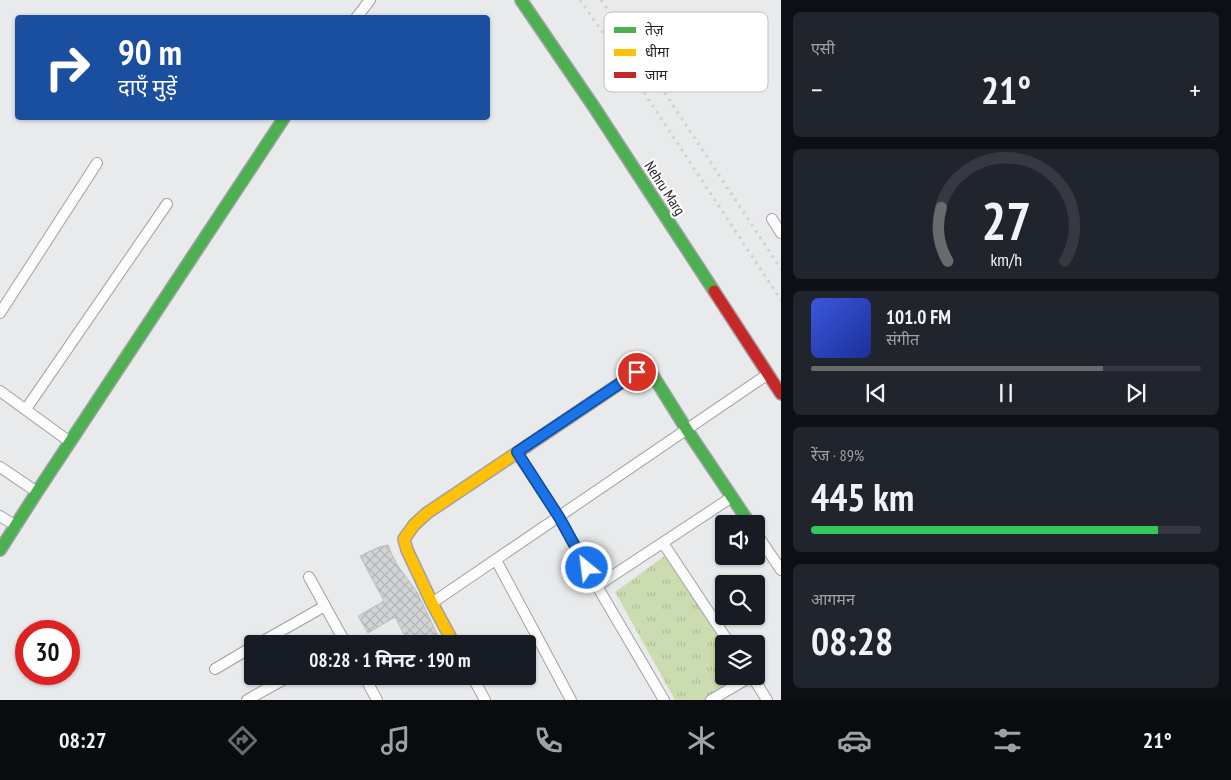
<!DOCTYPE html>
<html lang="hi">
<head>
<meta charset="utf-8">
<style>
	:root { --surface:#171b24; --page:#20242c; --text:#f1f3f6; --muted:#9ea1a6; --line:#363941; --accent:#696a6c }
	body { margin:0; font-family:"PT Sans Narrow","Noto Sans Devanagari",sans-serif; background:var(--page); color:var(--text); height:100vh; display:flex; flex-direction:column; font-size:19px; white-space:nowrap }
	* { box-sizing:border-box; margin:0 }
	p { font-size:16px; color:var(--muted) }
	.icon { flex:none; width:28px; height:28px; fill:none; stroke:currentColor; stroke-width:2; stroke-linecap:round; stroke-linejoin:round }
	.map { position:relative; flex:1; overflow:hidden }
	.details { display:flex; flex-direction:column; gap:12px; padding:12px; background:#0d0f14; width:450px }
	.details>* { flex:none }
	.guide { position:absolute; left:15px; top:15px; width:475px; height:105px; border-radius:5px; box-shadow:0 1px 4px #0004; background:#1a4fa0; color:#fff; overflow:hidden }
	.controls { position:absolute; left:715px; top:515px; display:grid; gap:10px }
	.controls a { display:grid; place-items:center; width:50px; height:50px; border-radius:5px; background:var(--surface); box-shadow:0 1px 4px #0004; font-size:25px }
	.speed { position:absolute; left:15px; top:620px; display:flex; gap:10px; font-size:25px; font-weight:700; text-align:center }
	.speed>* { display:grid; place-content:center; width:65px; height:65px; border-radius:50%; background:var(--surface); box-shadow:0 1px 4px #0004; line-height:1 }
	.speed .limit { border:8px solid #d22; background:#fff; color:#111 }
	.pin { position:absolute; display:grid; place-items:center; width:42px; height:42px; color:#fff; margin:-21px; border:2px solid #fff; border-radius:50%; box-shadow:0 1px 5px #0007 }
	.me { position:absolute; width:55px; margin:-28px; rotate:331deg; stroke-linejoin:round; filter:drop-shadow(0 0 4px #0008) }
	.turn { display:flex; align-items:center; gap:18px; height:105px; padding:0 20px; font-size:22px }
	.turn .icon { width:65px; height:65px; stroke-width:2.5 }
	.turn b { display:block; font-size:35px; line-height:42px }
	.big { font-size:38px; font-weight:700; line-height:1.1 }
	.details .widget { flex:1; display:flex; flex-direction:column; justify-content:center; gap:8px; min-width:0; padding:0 18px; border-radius:8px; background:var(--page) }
	.details .dial { align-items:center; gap:0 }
	.dial svg { height:130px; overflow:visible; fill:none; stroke:var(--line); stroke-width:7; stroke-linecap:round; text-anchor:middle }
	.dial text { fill:var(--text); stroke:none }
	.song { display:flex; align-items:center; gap:15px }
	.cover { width:60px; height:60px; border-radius:8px; background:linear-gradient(135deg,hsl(230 70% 55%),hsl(230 70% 35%)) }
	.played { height:5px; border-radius:2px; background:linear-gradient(90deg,var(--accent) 75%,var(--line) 75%) }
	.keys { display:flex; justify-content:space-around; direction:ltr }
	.heat { display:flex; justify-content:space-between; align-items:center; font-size:28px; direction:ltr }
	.charge { height:8px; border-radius:4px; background:linear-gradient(90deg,#34c759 89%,var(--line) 0) }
	.trip { position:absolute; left:244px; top:635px; width:292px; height:50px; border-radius:5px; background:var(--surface); box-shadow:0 1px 4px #0004; font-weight:700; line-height:50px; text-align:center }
	.menu { display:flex; height:80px; justify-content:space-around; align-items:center; background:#090b0e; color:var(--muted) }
	.menu .icon { width:35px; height:35px }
	.menu .active { color:var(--accent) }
	.menu b { font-size:22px; color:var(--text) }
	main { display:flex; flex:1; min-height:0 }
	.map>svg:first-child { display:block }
	.grass { fill:url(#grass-tufts) }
	.building { fill:url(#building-cross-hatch); stroke:#bdbec0 }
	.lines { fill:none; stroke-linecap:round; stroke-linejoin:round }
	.street-casing { stroke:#9fa1a3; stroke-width:12 }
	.fast-casing { stroke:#9fa1a3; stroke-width:14 }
	.slow-casing { stroke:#9fa1a3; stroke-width:14 }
	.jam-casing { stroke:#9fa1a3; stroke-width:14 }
	.street { stroke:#fcfcfc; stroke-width:10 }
	.fast { stroke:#4caf50; stroke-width:11 }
	.slow { stroke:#ffc107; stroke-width:11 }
	.jam { stroke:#c62828; stroke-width:11 }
	.rail { stroke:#cfd0d0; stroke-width:3; stroke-dasharray:2.5 5; stroke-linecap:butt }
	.route-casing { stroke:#114b97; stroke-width:12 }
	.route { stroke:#1a73e8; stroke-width:9 }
	.labels { text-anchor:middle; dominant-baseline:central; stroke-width:4; stroke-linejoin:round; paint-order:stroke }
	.street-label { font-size:15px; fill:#242527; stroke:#fff }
	.key { fill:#fff; stroke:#bdbebe; stroke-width:1 }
	.key-label { font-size:14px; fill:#242527 }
</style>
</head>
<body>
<main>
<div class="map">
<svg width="781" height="700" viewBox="0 0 781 700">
	<defs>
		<pattern id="grass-tufts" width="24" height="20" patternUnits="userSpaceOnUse" patternTransform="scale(1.25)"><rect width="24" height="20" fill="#cbddb0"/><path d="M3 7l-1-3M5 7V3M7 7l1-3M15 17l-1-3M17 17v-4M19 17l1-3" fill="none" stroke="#aebe97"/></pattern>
		<pattern id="building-cross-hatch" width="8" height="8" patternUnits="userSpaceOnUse" patternTransform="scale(1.25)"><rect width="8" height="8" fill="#d2d3d5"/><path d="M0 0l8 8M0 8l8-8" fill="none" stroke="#b4b5b7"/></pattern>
	</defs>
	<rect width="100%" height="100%" fill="#e8eaec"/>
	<path class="grass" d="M666 555 725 644H724V676H745L704 700H675L615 592Z"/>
	<path class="building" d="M388 545 392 555 398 566 417 592 442 644H409L395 617 368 633 358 616 384 601 360 556 379 547Z"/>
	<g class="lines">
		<defs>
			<path id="street" d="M356 18 370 0
				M772 219 781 233
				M0 313 97 163
				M0 391 70 442
				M26 409 167 204
				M517 453 559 517 597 586 664 700
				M0 467 37 492
				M0 516 16 526
				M756 533 781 570
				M663 543 730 644
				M496 560 571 700
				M309 577 346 644
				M597 586 732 497
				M432 603 768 374
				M258 644 325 606
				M215 669 252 647
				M364 676 377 700
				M472 676 485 700
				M752 676 767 700
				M247 700 290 676
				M711 700 752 676"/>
			<path id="fast" d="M521 0 594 107 714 291
				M527 446 637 372 646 371 652 374 687 430 750 524
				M0 550 37 492 284 118"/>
			<path id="slow" d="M454 644 432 603 407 550 404 539 414 525 427 513 527 446"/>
			<path id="jam" d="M714 291 781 394"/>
		</defs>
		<use href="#street" class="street-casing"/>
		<use href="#fast" class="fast-casing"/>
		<use href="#slow" class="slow-casing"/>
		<use href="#jam" class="jam-casing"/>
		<use href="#street" class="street"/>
		<use href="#fast" class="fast"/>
		<use href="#slow" class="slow"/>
		<use href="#jam" class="jam"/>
		<path class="rail" d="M580 0 633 76 781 300
			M601 0 647 66 781 269"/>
	</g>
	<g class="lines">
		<defs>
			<path id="route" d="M587 568 559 517 517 452 637 372"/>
		</defs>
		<use href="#route" class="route-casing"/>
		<use href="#route" class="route"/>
	</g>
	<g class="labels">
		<g class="street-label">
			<text transform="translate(665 188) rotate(57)">Nehru Marg</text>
		</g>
	</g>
	<rect x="604" y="12" width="164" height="80" rx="8" class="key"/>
	<rect x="614" y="27" width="22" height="6" fill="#4caf50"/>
	<rect x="614" y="49" width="22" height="7" fill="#ffc107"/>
	<rect x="614" y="72" width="22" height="6" fill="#c62828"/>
	<g class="key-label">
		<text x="645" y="35">तेज़</text>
		<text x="645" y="57">धीमा</text>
		<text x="645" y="80">जाम</text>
	</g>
</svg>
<div class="controls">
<a><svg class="icon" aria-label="sound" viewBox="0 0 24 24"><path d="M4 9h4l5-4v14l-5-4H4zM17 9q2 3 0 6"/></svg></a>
<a><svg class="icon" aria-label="search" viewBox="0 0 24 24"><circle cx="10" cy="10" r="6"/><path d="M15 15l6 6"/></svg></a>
<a><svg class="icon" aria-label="layers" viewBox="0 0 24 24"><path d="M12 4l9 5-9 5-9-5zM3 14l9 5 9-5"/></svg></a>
</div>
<div class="speed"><div class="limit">30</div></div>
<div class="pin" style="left:637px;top:372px;background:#d93025"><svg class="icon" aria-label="arrive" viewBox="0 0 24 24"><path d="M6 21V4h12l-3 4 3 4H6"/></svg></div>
<svg class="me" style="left:587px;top:568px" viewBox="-20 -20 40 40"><circle r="17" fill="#1a73e8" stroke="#fff" stroke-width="3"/><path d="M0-11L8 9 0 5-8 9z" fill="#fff"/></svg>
<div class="trip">08:28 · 1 मिनट · 190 m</div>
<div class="guide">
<div class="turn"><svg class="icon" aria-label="right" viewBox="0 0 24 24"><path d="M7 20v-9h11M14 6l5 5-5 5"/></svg><div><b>90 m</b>दाएँ मुड़ें</div></div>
</div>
</div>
<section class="details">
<div class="widget"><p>एसी</p>
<div class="heat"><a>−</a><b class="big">21°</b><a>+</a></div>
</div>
<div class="widget dial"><svg viewBox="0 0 100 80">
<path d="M14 69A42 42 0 1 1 86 69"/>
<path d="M14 69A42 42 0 0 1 10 36" stroke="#696a6c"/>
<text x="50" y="56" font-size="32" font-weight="700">27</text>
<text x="50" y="72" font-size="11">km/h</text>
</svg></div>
<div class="widget">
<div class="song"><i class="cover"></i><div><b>101.0 FM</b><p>संगीत</p></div></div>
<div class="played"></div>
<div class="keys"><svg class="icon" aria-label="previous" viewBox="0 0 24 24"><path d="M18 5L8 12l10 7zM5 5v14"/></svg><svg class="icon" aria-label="pause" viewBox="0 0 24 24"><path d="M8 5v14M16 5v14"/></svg><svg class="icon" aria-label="next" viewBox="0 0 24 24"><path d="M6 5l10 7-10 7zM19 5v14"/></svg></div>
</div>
<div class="widget"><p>रेंज · 89%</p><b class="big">445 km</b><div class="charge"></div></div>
<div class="widget"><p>आगमन</p><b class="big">08:28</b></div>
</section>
</main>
<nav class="menu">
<b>08:27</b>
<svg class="icon active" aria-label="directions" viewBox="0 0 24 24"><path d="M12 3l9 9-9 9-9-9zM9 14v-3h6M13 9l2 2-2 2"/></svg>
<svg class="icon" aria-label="music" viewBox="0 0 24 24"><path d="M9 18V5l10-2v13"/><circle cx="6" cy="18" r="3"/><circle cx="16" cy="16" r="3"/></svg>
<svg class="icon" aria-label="phone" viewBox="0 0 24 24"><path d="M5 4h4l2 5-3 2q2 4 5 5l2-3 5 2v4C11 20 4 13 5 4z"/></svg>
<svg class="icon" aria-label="climate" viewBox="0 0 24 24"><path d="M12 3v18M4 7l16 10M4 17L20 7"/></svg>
<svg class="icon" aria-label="car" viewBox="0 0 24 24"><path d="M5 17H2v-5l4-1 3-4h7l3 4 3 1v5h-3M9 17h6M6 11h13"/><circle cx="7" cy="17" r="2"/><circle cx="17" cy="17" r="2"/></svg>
<svg class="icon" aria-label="filters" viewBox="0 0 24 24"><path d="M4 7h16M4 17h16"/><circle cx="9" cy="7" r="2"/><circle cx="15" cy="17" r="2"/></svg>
<b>21°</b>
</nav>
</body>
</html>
